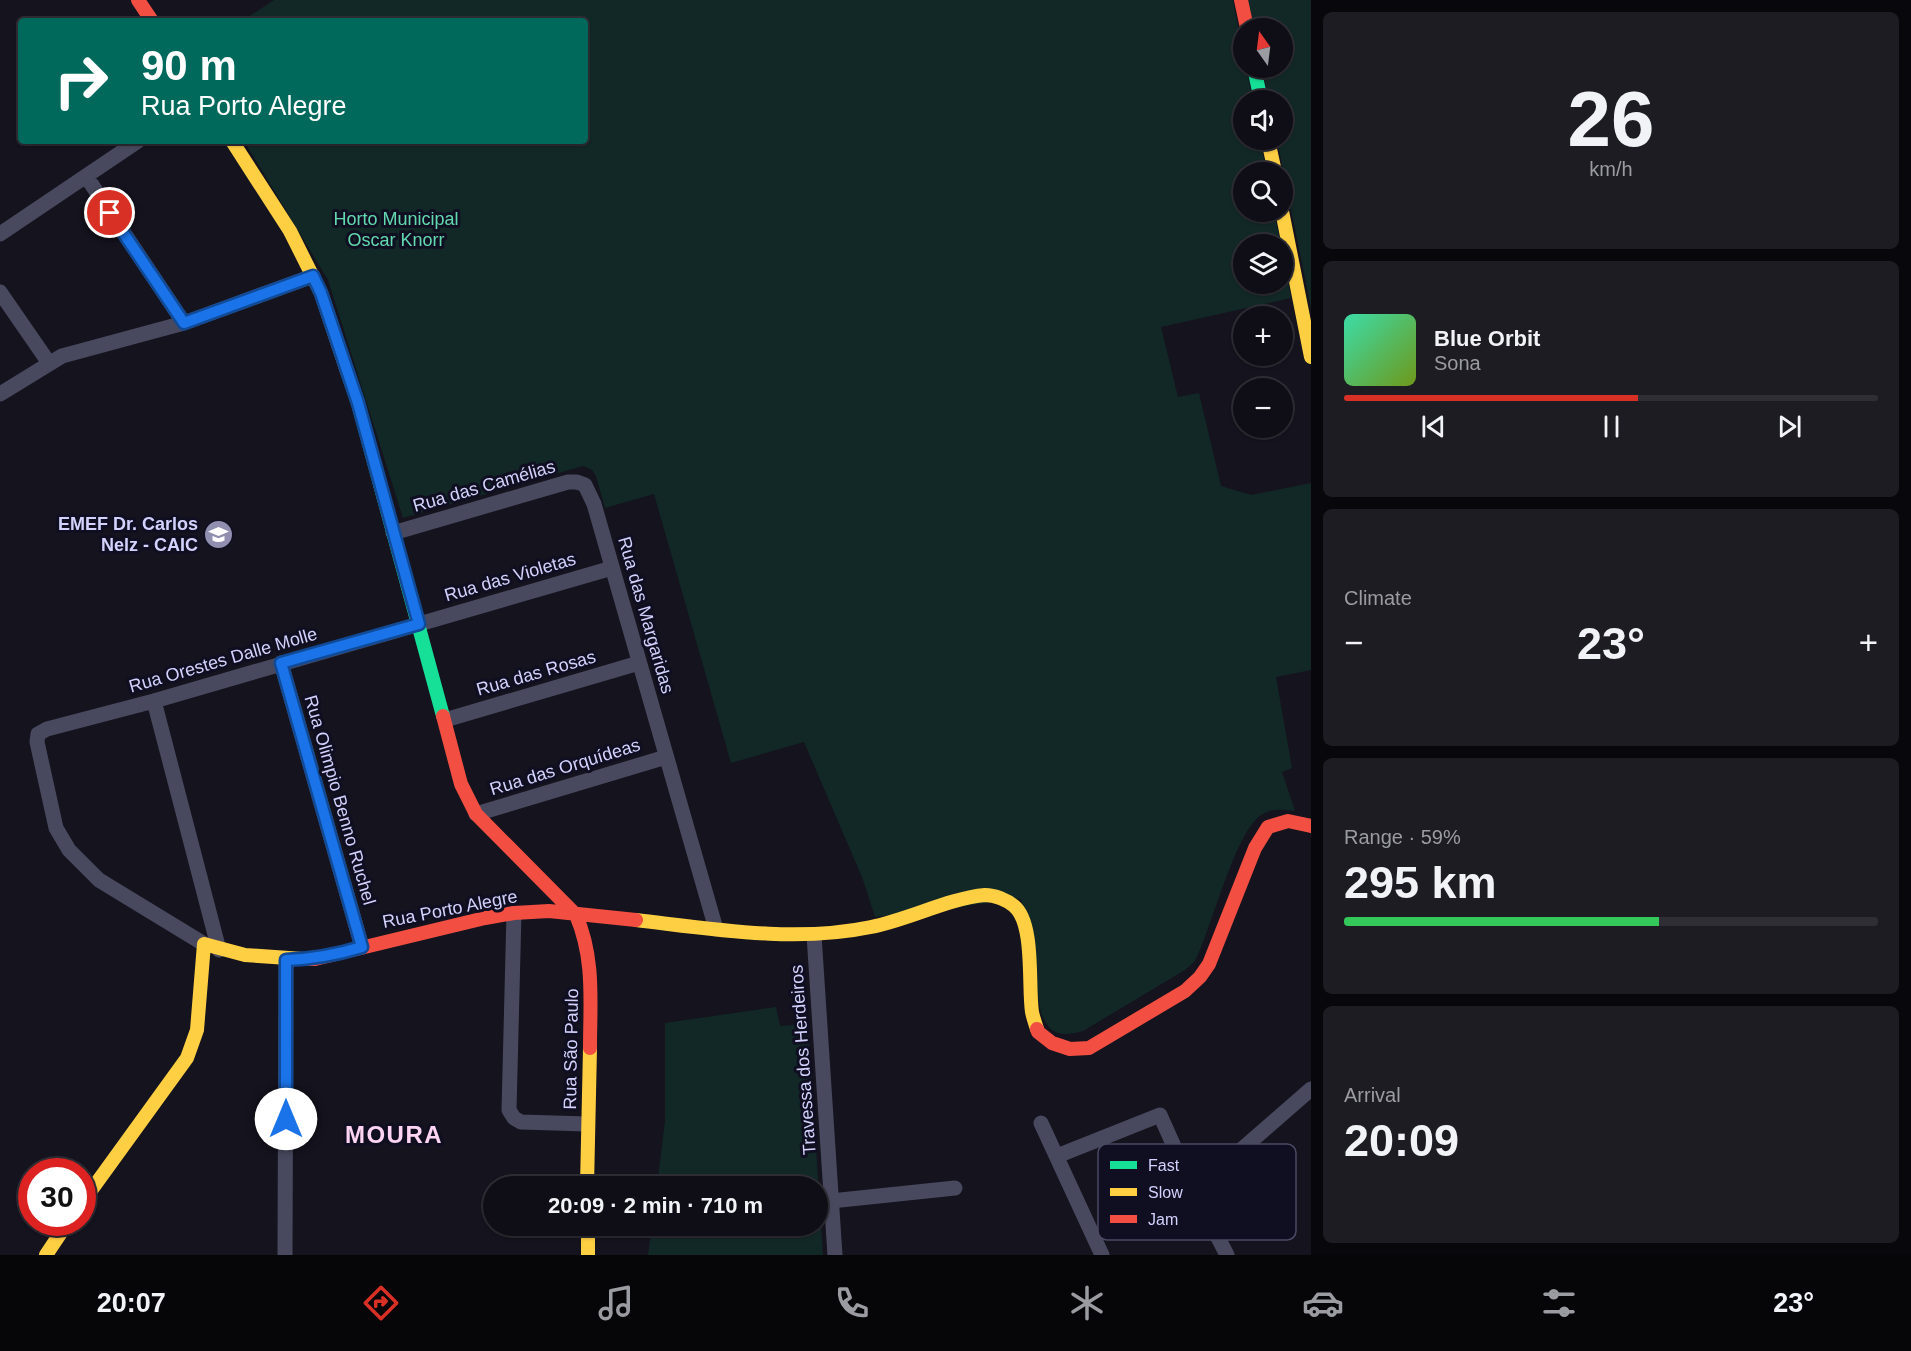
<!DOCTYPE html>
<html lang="en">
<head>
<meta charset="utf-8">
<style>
	:root { --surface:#0f0e16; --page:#1d1c23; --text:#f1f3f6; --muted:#9b9ca1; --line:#2f2e35; --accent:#d93025 }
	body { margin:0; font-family:Helvetica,sans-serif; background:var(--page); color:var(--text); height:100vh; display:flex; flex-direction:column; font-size:22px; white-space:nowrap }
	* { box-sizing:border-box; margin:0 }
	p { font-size:20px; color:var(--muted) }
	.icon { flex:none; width:33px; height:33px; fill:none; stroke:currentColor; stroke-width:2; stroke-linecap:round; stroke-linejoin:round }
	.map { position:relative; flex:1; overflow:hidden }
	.panel { display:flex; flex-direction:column; gap:12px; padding:12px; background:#08080c; width:600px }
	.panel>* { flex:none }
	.top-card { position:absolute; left:18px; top:18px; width:570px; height:126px; border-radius:6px; box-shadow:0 2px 4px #0004,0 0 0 2px var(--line); background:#00695c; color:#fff; overflow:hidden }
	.needle { width:39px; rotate:346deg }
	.fabs { position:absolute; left:1233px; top:18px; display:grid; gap:12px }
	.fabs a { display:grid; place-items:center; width:60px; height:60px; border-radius:50%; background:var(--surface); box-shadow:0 2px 4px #0004,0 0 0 2px var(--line); font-size:30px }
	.speed { position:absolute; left:18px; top:1158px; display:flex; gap:12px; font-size:30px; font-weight:700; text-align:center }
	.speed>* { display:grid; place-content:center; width:78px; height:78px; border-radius:50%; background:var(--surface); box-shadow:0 2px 4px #0004,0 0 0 2px var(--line); line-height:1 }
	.speed .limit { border:9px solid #d22; background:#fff; color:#111 }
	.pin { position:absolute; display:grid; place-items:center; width:51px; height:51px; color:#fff; margin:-26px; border:3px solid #fff; border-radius:50%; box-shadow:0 2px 6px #0007 }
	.me { position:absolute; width:66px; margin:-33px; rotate:0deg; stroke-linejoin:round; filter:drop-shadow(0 0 4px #0008) }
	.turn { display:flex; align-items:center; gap:21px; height:126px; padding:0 24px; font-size:27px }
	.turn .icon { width:78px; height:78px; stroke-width:2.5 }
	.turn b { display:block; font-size:42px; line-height:51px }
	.big { font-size:45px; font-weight:800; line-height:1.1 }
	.panel .widget { flex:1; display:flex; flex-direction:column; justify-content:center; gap:9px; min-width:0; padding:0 21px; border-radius:9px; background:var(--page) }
	.panel .dial { align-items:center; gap:0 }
	.dial b { font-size:78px; line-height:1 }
	.song { display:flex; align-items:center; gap:18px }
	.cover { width:72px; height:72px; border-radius:9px; background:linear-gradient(135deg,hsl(160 70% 55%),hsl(80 70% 35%)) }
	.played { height:6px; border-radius:3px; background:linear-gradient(90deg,var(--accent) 55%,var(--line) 55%) }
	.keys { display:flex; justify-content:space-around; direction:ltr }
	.heat { display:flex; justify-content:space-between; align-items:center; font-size:33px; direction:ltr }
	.charge { height:9px; border-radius:4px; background:linear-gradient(90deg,#34c759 59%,var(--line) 0) }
	.trip { position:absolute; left:483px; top:1176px; width:345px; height:60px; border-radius:30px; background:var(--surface); box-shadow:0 2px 4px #0004,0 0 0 2px var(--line); font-weight:800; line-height:60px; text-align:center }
	.tab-bar { display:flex; height:96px; justify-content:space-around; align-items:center; background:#060609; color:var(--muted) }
	.tab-bar .icon { width:42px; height:42px }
	.tab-bar .active { color:var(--accent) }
	.tab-bar b { font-size:27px; color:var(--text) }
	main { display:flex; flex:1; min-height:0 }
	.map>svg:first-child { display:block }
	.green { fill:#122827 }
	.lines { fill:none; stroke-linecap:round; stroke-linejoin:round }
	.street { stroke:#48495e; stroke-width:15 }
	.fast { stroke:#16e098; stroke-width:14 }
	.slow { stroke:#ffcf43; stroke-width:14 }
	.jam { stroke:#f24e42; stroke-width:14 }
	.route-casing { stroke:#114b97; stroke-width:15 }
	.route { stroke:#1a73e8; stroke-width:10 }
	.labels { text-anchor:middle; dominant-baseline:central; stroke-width:6; stroke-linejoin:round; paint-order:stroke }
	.park-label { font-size:18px; fill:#62d8ae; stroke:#100f22 }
	.street-label { font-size:18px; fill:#d2d2fd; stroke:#100f22 }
	.poi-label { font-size:18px; font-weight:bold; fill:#d2d2fd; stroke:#100f22; text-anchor:end }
	.district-label { font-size:24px; font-weight:bold; letter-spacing:1.5px; fill:#fdd4f2; stroke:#100f22 }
	.key { fill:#100f22; stroke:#4a4a64; stroke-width:1.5 }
	.key-label { font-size:16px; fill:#d2d2fd }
</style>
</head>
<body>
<main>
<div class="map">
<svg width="1311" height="1255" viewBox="0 0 1311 1255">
	<rect width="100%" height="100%" fill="#14131e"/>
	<path class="green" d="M274 0H1233L1243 52 1244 68H1246L1253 100H1244V140H1260L1267 172H1244V212H1274L1281 244H1244V284H1282L1283 253 1291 298 1161 327 1178 397 1199 393 1221 486 1251 495 1311 483V670L1276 677 1292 768 1282 772 1295 811C1284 810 1273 808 1263 814 1236 827 1211 931 1195 961L1185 970 1083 1031C1060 1037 1050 1035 1041 1013L1021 899 875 917 862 877 804 742 731 763 654 494 605 508 596 476 592 470 583 466 403 518 328 280 244 141H585V21H242Z
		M1248 0H1311V308L1277 140H1282V100H1269L1262 68H1282V28H1254Z
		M776 1007 780 1026 808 1024 823 1255H648L652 1226H818V1186H657L665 1121V1023Z"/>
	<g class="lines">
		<path class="street" d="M86 176 184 323
			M0 234 138 141
			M0 292 49 363
			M0 394 62 356 184 323 313 276
			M393 533 568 482H577L585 485 594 504 716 929
			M281 663 362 947
			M154 701 219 950
			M445 720 639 663
			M476 814 666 757
			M514 913 509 1110 514 1118 521 1122 587 1124
			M814 935 835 1255
			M204 944 99 880 69 850 56 828 37 742 38 734 47 729 154 701 612 568
			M1041 1123 1102 1255
			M1057 1156 1160 1115 1194 1191 1227 1255
			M1194 1191 1311 1089
			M831 1201 955 1188
			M285 1255 286 960"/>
		<path class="fast" d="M1254 68 1261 100
			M347 371 358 403 443 716"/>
		<path class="slow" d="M1268 140 1275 172
			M232 141 290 231 321 293 347 371
			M1282 211 1311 357
			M636 920C713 929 795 943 871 927 907 920 950 898 985 895 995 895 1007 900 1014 906 1035 923 1028 986 1032 1012 1033 1017 1035 1023 1037 1029
			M587 1186 590 1048
			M82 1203 187 1058 197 1030 204 944 245 955 303 959
			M588 1226V1255
			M46 1255 68 1222"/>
		<path class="jam" d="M138 0 152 21
			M1241 0 1247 28
			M443 716 461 784 476 814 576 915C595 959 590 1002 590 1048
			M303 959H315L485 918 514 913 549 911 636 920
			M1037 1029 1038 1032 1052 1043 1070 1049 1089 1048 1185 991 1200 977 1209 964 1255 848 1268 827 1288 821 1311 826"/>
	</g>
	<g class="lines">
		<defs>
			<path id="route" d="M110 213 184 323 313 276 321 293 358 403 419 624 281 663 362 947C336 955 313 959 286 960V1119"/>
		</defs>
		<use href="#route" class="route-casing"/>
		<use href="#route" class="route"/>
	</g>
	<defs>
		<symbol id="school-disc" viewBox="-11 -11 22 22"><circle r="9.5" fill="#908faf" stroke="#100f22"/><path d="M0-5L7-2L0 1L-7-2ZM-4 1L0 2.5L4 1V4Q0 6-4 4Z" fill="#fff"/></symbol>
	</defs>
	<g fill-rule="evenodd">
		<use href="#school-disc" x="202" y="518" width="33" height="33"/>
	</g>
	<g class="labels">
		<g class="park-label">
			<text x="396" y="219">Horto Municipal<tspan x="396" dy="21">Oscar Knorr</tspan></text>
		</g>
		<g class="street-label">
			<text transform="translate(484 486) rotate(-16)">Rua das Camélias</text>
			<text transform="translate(510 577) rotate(-16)">Rua das Violetas</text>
			<text transform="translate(646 615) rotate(74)">Rua das Margaridas</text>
			<text transform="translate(223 660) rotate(-16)">Rua Orestes Dalle Molle</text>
			<text transform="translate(536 673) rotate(-16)">Rua das Rosas</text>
			<text transform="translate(565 767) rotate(-17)">Rua das Orquídeas</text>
			<text transform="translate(340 800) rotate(74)">Rua Olimpio Benno Ruchel</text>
			<text transform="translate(450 909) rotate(-11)">Rua Porto Alegre</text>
			<text transform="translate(571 1049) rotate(-89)">Rua São Paulo</text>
			<text transform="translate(803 1060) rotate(-94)">Travessa dos Herdeiros</text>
		</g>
		<g class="poi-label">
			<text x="198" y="524">EMEF Dr. Carlos<tspan x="198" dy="21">Nelz - CAIC</tspan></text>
		</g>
		<g class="district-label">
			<text x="394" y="1134">MOURA</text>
		</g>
	</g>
	<rect x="1098" y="1144" width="198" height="96" rx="9" class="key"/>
	<rect x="1110" y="1161" width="27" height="8" fill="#16e098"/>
	<rect x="1110" y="1188" width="27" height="8" fill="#ffcf43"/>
	<rect x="1110" y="1215" width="27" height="8" fill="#f24e42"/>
	<g class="key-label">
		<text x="1148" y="1171">Fast</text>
		<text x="1148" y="1198">Slow</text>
		<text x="1148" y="1225">Jam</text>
	</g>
</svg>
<div class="fabs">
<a><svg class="needle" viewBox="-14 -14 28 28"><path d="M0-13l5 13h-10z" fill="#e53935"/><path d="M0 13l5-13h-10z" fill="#9b9ca1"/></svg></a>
<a><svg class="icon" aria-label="sound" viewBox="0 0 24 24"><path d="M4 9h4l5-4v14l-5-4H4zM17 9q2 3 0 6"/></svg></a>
<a><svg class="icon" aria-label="search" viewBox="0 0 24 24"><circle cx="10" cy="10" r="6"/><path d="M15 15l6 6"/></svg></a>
<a><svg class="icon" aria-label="layers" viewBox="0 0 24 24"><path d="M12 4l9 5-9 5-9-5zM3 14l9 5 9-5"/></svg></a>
<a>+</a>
<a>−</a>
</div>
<div class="speed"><div class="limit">30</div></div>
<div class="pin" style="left:110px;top:213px;background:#d93025"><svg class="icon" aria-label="arrive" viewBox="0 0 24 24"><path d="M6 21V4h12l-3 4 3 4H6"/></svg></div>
<svg class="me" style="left:286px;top:1119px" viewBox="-20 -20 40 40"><circle r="19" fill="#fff"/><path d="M0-13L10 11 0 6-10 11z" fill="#1a73e8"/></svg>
<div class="trip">20:09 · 2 min · 710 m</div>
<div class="top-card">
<div class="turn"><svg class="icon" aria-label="right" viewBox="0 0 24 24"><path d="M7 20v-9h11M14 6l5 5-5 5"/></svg><div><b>90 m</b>Rua Porto Alegre</div></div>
</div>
</div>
<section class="panel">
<div class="widget dial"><b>26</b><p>km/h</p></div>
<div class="widget">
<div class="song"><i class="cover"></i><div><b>Blue Orbit</b><p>Sona</p></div></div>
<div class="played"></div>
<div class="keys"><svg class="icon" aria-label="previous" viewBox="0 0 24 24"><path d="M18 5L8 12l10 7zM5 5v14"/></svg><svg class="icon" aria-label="pause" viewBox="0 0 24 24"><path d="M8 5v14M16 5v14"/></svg><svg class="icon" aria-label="next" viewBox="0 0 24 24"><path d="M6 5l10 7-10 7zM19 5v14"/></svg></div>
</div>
<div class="widget"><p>Climate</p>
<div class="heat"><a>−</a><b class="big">23°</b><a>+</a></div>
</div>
<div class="widget"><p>Range · 59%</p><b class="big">295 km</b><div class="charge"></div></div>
<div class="widget"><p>Arrival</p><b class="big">20:09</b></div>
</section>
</main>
<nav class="tab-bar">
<b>20:07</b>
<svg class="icon active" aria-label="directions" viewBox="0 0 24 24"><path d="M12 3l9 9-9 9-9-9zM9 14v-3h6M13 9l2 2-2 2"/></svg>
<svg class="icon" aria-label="music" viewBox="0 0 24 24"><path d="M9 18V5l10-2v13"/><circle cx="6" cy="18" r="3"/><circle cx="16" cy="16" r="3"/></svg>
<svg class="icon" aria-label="phone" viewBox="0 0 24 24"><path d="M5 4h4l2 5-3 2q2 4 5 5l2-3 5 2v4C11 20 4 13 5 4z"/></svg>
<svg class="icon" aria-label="climate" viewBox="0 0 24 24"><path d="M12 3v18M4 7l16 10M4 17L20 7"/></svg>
<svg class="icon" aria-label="car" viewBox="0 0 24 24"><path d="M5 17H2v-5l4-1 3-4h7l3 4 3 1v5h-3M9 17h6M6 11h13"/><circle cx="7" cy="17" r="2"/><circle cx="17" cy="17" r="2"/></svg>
<svg class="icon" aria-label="filters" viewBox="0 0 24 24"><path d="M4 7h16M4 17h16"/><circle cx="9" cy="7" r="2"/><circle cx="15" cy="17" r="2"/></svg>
<b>23°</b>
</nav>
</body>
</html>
